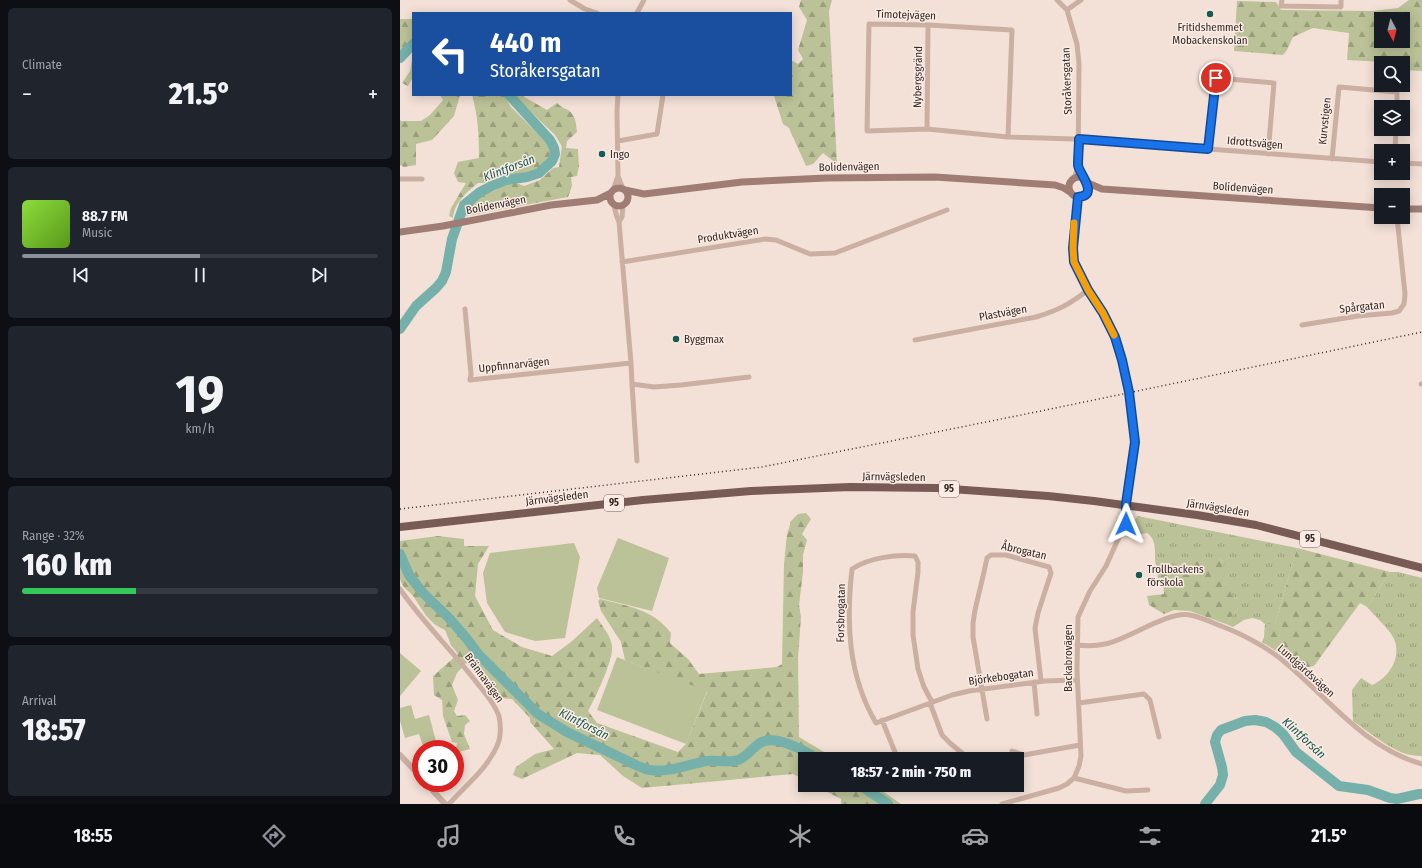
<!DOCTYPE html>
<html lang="en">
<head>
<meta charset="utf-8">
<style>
	:root { --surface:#171b24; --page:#20242c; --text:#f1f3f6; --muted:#9ea1a6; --line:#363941; --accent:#8c9099 }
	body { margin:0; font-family:"Fira Sans Condensed",sans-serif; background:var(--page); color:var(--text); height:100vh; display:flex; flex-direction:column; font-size:15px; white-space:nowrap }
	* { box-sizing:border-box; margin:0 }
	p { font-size:13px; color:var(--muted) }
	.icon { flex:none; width:22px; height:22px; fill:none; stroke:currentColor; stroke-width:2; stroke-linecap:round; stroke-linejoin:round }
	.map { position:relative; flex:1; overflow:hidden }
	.drawer { display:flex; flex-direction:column; gap:8px; padding:8px; background:#0d0f14; width:400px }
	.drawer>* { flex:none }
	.guide { position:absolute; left:12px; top:12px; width:380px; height:84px; border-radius:0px; box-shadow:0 2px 10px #0003; background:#1a4fa0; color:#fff; overflow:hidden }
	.needle { width:26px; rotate:173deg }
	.controls { position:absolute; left:974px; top:12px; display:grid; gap:8px }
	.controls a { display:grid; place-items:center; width:36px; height:36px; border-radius:0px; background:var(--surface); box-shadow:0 2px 10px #0003; font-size:20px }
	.speed { position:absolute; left:12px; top:740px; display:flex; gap:8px; font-size:20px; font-weight:700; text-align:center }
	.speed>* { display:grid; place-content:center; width:52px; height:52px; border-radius:50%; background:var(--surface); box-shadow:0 2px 10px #0003; line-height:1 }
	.speed .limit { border:6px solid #d22; background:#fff; color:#111 }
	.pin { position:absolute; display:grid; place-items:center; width:34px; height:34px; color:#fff; margin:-17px; border:2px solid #fff; border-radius:50%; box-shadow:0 1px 4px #0007 }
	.me { position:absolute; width:44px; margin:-22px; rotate:1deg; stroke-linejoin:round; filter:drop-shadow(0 0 3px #0008) }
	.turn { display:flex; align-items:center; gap:14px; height:84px; padding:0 12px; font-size:18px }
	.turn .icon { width:52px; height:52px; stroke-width:2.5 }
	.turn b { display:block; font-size:28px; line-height:34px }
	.big { font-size:30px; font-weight:800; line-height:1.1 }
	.drawer .widget { flex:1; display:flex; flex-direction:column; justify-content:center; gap:6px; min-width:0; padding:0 14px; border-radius:6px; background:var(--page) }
	.drawer .dial { align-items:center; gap:0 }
	.dial b { font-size:52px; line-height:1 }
	.song { display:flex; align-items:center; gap:12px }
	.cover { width:48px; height:48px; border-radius:6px; background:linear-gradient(135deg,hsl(90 70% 55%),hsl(90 70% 35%)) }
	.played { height:4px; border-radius:2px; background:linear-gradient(90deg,var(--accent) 50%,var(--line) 50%) }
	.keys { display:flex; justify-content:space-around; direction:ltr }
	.heat { display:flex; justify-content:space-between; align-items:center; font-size:22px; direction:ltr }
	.charge { height:6px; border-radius:3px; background:linear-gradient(90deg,#34c759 32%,var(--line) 0) }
	.trip { position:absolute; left:398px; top:752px; width:226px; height:40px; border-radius:0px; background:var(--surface); box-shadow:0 2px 10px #0003; font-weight:800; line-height:40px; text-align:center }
	.menu { display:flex; height:64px; justify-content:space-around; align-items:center; background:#090b0e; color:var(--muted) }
	.menu .icon { width:28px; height:28px }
	.menu .selected { color:var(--accent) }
	.menu b { font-size:18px; color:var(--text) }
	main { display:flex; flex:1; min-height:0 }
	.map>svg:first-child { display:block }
	.grass { fill:url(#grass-tufts) }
	.forest { fill:url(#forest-firs); fill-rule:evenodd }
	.garden { fill:#bbc297 }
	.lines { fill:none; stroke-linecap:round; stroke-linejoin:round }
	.river { stroke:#75b1aa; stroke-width:10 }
	.minor { stroke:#cbafa3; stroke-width:5 }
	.tertiary { stroke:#cbafa3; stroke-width:6 }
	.secondary { stroke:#9f7d74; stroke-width:7 }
	.primary { stroke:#795b55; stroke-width:8 }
	.rail { stroke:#352825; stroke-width:1.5; stroke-dasharray:1 3; stroke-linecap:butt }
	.route-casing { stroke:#114b97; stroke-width:10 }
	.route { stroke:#1a73e8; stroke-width:7 }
	.slow { stroke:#f59e0b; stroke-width:7 }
	.poi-dot { fill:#195953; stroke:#faece4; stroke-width:1.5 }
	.labels { text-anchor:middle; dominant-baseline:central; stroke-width:3; stroke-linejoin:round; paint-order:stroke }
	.shield { fill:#faece4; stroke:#70635e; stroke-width:1 }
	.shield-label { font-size:10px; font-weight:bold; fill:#352825 }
	.street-label { font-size:11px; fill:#352825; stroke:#faece4 }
	.poi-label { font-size:11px; fill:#352825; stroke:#faece4; text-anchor:start }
	.water-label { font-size:12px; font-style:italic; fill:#195953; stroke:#faece4 }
</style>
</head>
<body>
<main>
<section class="drawer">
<div class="widget"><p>Climate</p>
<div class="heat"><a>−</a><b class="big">21.5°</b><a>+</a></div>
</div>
<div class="widget">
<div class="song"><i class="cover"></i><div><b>88.7 FM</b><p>Music</p></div></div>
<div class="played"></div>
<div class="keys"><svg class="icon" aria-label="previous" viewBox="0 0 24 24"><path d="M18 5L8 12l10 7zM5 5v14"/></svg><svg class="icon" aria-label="pause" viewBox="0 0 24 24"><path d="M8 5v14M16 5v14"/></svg><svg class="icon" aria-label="next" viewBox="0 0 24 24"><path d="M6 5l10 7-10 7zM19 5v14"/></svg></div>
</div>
<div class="widget dial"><b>19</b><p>km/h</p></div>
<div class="widget"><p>Range · 32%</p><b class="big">160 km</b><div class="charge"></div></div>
<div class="widget"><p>Arrival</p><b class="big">18:57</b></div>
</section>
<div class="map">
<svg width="1022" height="804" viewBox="0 0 1022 804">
	<defs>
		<pattern id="grass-tufts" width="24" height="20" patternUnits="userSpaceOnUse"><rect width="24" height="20" fill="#bbc297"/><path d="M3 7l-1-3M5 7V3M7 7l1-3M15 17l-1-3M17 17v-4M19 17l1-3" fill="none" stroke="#999e7b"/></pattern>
		<pattern id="forest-firs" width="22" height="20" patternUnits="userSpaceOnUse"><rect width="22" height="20" fill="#bbc297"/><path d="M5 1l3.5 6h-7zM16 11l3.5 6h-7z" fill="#999e7b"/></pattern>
	</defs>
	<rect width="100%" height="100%" fill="#f3e1d7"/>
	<path class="grass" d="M738 516 897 548 875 624H865L860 620 852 618 844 620 833 627 826 624 838 608V599C836 598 833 597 832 595 828 590 830 585 823 582V561L818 558 790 560 778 566 767 565 755 560C755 549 756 539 747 533L727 537 732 522Z
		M990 572H998L1022 578V756C999 758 972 734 953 721L952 690 961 678 972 685C989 678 1002 657 994 639 992 632 973 614 967 607Z"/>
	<path class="forest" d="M401 0H432L429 11 437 164 423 153 413 164 406 166 389 128 383 124 374 96V95H391V60L398 64 403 59 398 50 407 20 399 7Z
		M1009 0H1022V71L1005 70 1003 63 947 60 949 33 913 28 893 37 887 50 883 55 834 51 837 1 876 2 881 10 973 11 998 8ZM981 19H1003V41H981Z
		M0 19H13V39L8 43 0 54Z
		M13 54V77L8 86 2 83 10 71Z
		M40 95H60L54 116 44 127 32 140 16 144V165L4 167 0 165V120L1 121H21L30 115 43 100Z
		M72 95H104L111 107 150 146 152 155 147 163 136 169 89 183H78C67 192 54 203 53 218L49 216 51 208 66 183 58 182 54 173 58 162 79 158C79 136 78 116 72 95Z
		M113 95H121L147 110 157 103C161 107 164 108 168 110 176 115 176 124 177 132L167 141 166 148 178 149 179 166 177 176 171 177 172 186 168 197 66 216 67 209 73 202 77 200 83 194 94 191 105 184 114 182 124 186 140 180 153 168 159 167 162 146 155 135Z
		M406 513 411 519 402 534 407 540 403 555V572L399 605 401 617 398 658 399 737 436 759H405V780L393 774 242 788 223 776 200 755 177 753 122 779 113 775 116 767 135 754 154 749 130 722V718L112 699 100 698 79 672 66 663 57 673 52 685 58 700 54 711 57 716 65 715 70 721 65 725 64 734 70 749 55 753 54 749 56 748 57 743 52 742 43 716 42 700 34 695 33 676 58 654 51 645 45 630C28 623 23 610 13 596 8 589 3 590 0 579 0 569 0 552 0 541L38 536 64 539V546H89L78 564 75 596 93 630 122 647 152 656 171 642 197 618C202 626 211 636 212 646 214 659 195 699 188 711L197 723 278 752 286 744 307 692 225 660 221 642 201 611 198 601 200 599C228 606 253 609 271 633L270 643 288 659 299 674 377 667 382 664 384 564 387 534 390 525V522L398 514Z
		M897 548 990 572 967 607 960 603 914 666 903 668 862 642 864 637 865 624H875Z
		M803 557 818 558 824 562 823 582C832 586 828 589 832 595 833 597 836 598 838 599V608L826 624 790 611 774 610 764 614 749 605 747 596 764 594 763 578H758L755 560 767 565 778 566 790 560Z
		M414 785H474L501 804H441V799Z"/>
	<path class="garden" d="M218 538 269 558 252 611 199 598 197 588Z
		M174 543 180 557 165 638 135 641 105 632 87 603 83 573 90 553Z
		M0 653 21 671 0 696Z
		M217 657 307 691 286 744 197 710Z
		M11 705 15 719 29 715 37 745 24 749 19 734 5 738 0 721V708Z"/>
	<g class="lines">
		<path class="river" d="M0 58 13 44
			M0 329 16 306 36 288 42 281 46 272 52 239 64 205 80 192 92 186 106 180 127 177 139 173 152 161 155 154 154 148 150 140 109 95
			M0 554 9 575 23 593 49 618 67 639 79 655 138 714 167 732 238 766C242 767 246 770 250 770 268 773 289 764 307 761 317 760 329 763 338 760 347 757 352 748 360 743 375 734 404 750 417 759
			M460 785 488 804
			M805 804 820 785 823 775 822 767 815 742 817 735 821 730 845 721 855 720 866 722 875 727 883 734 896 752 939 786 968 790 990 798 997 799 1019 794H1022"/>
		<path class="minor" d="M170 0 185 9 197 13
			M657 0 667 10 677 44 679 64 678 166 674 179
			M882 0 881 6 941 7V0
			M667 10 681 0
			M237 13 244 0
			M527 129 528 25
			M608 137 612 30 528 25 469 24 467 131 527 129 608 137 674 139 981 162
			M218 141 257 134 263 95
			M808 149 816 78 874 83 868 154
			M995 151 996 129
			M932 159 939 87 997 92V107
			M1003 163 1022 164
			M678 166 681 174 686 180
			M218 176 223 189
			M0 179H22
			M213 190 218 176 217 111 218 95
			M219 222 222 217 223 206
			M222 262 365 239 376 240 410 254 435 253 547 210
			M65 309 71 374 70 380 231 363 219 222 217 217 214 206
			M902 325 958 316 992 313 999 311 1004 304 1005 294 997 217
			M515 340 636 317C659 310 670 304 688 290
			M231 363 232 384 254 387 281 385 349 377
			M232 384 237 461
			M1021 384H1022
			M0 589C23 623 53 651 77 683 85 693 95 704 99 716 101 726 101 737 97 746 87 769 65 786 49 804
			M677 645C686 646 696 646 705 644 729 639 767 611 790 615 801 617 811 622 821 626 845 635 867 647 887 664 930 700 966 749 1022 764
			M634 682 637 714
			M532 702 524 687 518 669 513 635V612L518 572V562L515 556C496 554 468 558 452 569 446 623 448 675 476 723L552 695 569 691 645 681 677 680
			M530 703 542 735 550 743 569 759
			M679 703 744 694 750 700 759 737
			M587 719 573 637V623L575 610 584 572 587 558 591 555H606L649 567 651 573 638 613 635 628 641 681
			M482 720 495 752
			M612 751 624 755 680 745
			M674 778 726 791 748 790
			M602 804 659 788 667 784 674 778 679 766 681 756 677 670 678 617 690 591 706 566 725 524 726 504 735 442 729 392 723 360 715 337 703 313 688 290 674 261 673 248 678 197"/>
		<path class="tertiary" d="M0 755 21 777
			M26 783 45 804"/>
		<path class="secondary" d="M669 187a10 10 0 1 1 20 0a10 10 0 1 1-20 0Z
			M688 183 702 189 981 208
			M210 197a9 9 0 1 1 18 0a9 9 0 1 1-18 0Z
			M225 190 244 194 342 182 426 178 535 177 655 185 664 188 670 192
			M1003 209H1022
			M0 232 43 226 151 205 197 200 211 193"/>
		<path class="primary" d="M0 527 243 500 351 491 450 487 537 488 648 496 694 501 797 515 856 525 1022 568"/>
		<path class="rail" d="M0 509 362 467 636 412 1022 332"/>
	</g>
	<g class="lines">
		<defs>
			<path id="route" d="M726 524V504L735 442 729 392 722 360 715 337 703 313 688 290 674 262 673 248 678 197C700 195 679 174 678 165 678 156 679 148 679 139L808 149 816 78"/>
		</defs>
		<use href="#route" class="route-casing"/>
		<use href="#route" class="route"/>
		<path class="slow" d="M674 223 673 248 674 262 688 290 703 313 714 335"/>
	</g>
	<g class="poi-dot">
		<circle cx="810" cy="14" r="4"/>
		<circle cx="202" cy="154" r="4"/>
		<circle cx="276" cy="339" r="4"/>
		<circle cx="739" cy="575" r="4"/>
	</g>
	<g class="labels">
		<g class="shield">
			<rect x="539" y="481" width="20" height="16" rx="3"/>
			<rect x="204" y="495" width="20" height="16" rx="3"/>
			<rect x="900" y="531" width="20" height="16" rx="3"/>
		</g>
		<g class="shield-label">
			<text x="549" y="489">95</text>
			<text x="214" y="503">95</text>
			<text x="910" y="539">95</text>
		</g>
		<g class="street-label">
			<text transform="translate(506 15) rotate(2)">Timotejvägen</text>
			<text transform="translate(518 77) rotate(-89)">Nybergsgränd</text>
			<text transform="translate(667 81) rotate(-92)">Storåkersgatan</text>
			<text transform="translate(925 121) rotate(-84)">Kurvstigen</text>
			<text transform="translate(855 143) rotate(5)">Idrottsvägen</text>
			<text transform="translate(449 167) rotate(-1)">Bolidenvägen</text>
			<text transform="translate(843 188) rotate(4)">Bolidenvägen</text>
			<text transform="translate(96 205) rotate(-11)">Bolidenvägen</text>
			<text transform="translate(328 235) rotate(-9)">Produktvägen</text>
			<text transform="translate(962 307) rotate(-6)">Spårgatan</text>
			<text transform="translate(603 313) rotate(-10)">Plastvägen</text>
			<text transform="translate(114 365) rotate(-6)">Uppfinnarvägen</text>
			<text transform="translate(494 477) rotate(1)">Järnvägsleden</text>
			<text transform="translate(157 498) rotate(-7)">Järnvägsleden</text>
			<text transform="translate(818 508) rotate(9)">Järnvägsleden</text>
			<text transform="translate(624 551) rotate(13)">Åbrogatan</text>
			<text transform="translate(441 613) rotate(-89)">Forsbrogatan</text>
			<text transform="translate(668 658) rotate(-90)">Backabrovägen</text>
			<text transform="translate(906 671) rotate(42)">Lundgärdsvägen</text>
			<text transform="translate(601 677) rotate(-8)">Björkebogatan</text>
			<text transform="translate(84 678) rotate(54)">Brännavägen</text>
		</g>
		<g class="poi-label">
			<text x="810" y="27" text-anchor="middle">Fritidshemmet<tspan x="810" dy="13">Mobackenskolan</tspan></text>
			<text x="210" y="154">Ingo</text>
			<text x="284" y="339">Byggmax</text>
			<text x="747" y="569">Trollbackens<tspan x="747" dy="13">förskola</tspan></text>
		</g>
		<g class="water-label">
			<text transform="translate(109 168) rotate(-21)">Klintforsån</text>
			<text transform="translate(184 724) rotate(27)">Klintforsån</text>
			<text transform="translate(904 738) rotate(43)">Klintforsån</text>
		</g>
	</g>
</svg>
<div class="controls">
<a><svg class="needle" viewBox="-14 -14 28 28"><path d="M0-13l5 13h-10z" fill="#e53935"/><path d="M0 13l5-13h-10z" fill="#9ea1a6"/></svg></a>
<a><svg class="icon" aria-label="search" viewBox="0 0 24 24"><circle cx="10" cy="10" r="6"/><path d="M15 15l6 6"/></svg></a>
<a><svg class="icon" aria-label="layers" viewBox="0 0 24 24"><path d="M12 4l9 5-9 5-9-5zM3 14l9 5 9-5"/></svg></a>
<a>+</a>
<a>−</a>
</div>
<div class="speed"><div class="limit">30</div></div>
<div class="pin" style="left:816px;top:78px;background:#d93025"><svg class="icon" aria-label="arrive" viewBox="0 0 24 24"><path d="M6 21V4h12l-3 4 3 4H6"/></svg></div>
<svg class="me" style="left:726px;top:524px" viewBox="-20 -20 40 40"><path d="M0-17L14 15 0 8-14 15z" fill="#1a73e8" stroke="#fff" stroke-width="4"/></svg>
<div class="trip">18:57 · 2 min · 750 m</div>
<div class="guide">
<div class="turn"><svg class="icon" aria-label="left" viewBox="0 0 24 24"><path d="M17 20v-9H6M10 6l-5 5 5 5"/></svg><div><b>440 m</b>Storåkersgatan</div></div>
</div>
</div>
</main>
<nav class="menu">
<b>18:55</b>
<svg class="icon selected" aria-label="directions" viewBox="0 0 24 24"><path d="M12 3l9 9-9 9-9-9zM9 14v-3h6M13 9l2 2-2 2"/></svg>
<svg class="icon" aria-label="music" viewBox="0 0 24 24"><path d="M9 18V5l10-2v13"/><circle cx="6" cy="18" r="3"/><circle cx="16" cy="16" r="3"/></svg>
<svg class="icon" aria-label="phone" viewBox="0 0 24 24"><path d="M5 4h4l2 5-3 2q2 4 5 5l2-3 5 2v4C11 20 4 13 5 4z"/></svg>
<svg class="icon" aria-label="climate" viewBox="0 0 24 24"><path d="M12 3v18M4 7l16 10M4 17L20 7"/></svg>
<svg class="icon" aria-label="car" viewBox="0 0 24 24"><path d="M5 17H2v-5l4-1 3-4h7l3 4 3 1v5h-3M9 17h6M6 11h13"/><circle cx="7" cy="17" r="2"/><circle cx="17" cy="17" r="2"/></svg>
<svg class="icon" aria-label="filters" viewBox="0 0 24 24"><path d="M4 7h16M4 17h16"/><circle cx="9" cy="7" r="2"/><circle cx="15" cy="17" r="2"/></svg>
<b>21.5°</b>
</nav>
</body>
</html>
